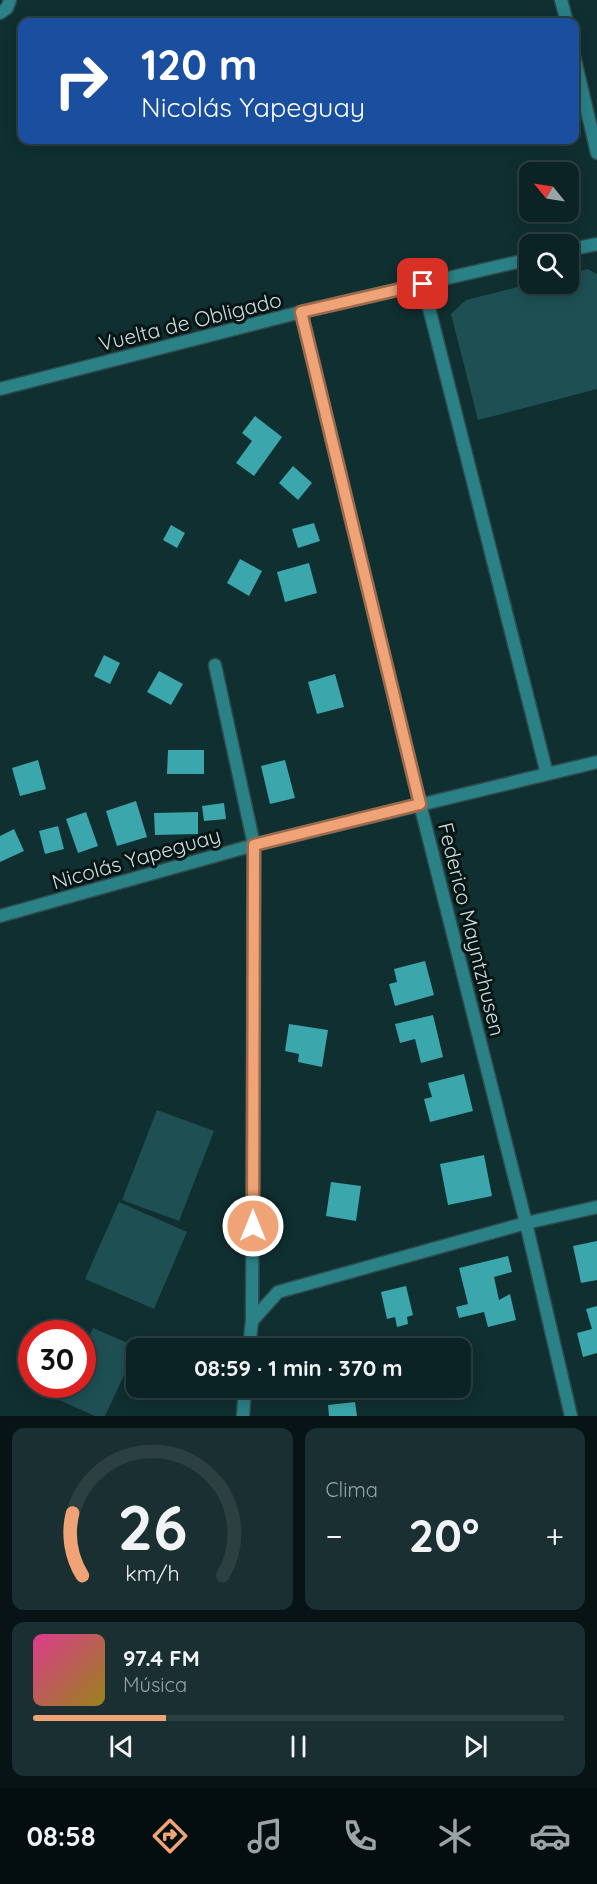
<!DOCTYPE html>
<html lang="pt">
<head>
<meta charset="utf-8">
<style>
	:root { --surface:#0c2325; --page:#1a2f32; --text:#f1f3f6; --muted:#9aa4a7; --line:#2c4042; --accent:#efa377 }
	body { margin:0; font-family:Quicksand,sans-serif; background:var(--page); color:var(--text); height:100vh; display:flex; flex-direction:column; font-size:22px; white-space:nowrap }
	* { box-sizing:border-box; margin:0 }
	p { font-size:20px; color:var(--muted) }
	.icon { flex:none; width:33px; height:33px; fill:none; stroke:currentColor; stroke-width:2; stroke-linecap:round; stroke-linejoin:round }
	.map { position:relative; height:1416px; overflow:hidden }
	.drawer { display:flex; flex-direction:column; gap:12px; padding:12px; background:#071314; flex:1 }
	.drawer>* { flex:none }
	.banner { position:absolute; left:18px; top:18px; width:561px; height:126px; border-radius:12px; box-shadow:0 3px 15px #0003,0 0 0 2px var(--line); background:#1a4fa0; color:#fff; overflow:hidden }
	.needle { width:39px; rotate:300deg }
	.controls { position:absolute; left:519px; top:162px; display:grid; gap:12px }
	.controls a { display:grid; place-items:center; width:60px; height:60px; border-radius:12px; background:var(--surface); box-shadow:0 3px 15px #0003,0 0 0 2px var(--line); font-size:30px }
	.speed { position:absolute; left:18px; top:1320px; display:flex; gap:12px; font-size:30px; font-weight:700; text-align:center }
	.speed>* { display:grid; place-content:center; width:78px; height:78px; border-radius:50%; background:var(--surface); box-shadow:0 3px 15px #0003,0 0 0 2px var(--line); line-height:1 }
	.speed .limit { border:9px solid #d22; background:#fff; color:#111 }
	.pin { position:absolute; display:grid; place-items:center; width:51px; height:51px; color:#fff; margin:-26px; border-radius:12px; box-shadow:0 3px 9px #0006 }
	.me { position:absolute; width:66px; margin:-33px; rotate:0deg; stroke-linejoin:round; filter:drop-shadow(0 0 4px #0008) }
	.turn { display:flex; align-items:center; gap:21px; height:126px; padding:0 24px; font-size:27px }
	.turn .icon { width:78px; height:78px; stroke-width:2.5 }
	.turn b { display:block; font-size:42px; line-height:51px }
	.big { font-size:45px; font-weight:700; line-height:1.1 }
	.drawer .tile { flex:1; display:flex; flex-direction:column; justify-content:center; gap:9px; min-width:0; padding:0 21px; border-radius:12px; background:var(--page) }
	.drawer .dial { align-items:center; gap:0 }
	.dial svg { height:156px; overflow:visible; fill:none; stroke:var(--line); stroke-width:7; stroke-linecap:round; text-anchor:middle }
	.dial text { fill:var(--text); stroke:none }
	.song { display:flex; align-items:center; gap:18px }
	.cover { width:72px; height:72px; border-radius:9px; background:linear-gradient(135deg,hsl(330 70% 55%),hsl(50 70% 35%)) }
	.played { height:6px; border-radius:3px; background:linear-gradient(90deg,var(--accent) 25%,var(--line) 25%) }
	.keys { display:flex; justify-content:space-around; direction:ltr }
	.heat { display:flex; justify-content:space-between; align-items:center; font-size:33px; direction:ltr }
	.drawer .tiles { flex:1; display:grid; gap:12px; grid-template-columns:1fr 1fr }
	.tile:last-child { grid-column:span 2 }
	.trip { position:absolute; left:126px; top:1338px; width:345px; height:60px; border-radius:12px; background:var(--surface); box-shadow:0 3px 15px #0003,0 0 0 2px var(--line); font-weight:700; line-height:60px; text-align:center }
	.tab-bar { display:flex; height:96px; justify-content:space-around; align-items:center; background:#050e0f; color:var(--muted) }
	.tab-bar .icon { width:42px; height:42px }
	.tab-bar .active { color:var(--accent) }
	.tab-bar b { font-size:27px; color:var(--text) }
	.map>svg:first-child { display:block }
	.green { fill:#1e5053 }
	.building { fill:#3ba6ac }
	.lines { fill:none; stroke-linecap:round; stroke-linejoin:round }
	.street-casing { stroke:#2e4b4d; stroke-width:15 }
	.street { stroke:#2a8186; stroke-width:12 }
	.route-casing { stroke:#9b6a4d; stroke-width:15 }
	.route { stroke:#efa377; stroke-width:10 }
	.labels { text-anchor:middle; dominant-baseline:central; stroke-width:6; stroke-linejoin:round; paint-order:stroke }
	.street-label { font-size:21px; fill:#cedfe0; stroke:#081515 }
</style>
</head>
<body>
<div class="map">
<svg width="597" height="1416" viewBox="0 0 597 1416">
	<rect width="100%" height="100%" fill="#102f31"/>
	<path class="green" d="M588 269 597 274V389L478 420 451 314 466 300 530 284H568L569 274Z
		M157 1110 214 1131 179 1221 122 1200Z
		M119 1202 187 1232 154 1309 85 1279Z
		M93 1328 137 1347 105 1416H95L59 1400 66 1385 82 1384 83 1349Z"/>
	<path class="building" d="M255 416 282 437 254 476 236 463 252 441 242 433Z
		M293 466 312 483 298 500 279 483Z
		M314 523 320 541 298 548 292 529Z
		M171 525 185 533 177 548 163 540Z
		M240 559 262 571 249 596 227 583Z
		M309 563 317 593 285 602 277 572Z
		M104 655 120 663 110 684 94 676Z
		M159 671 183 684 171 705 147 692Z
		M335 674 344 707 317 714 308 682Z
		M168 750H204V774H167Z
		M38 760 46 789 20 796 12 768Z
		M285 760 295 798 270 804 261 766Z
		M136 801 147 837 117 846 106 811Z
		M224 803 226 819 204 821 202 806Z
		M86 812 98 846 78 853 66 819Z
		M198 812V834L155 835 154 813Z
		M58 826 64 849 45 854 39 831Z
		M14 829 24 851 0 862V836Z
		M425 961 434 995 395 1006 389 984 397 982 394 969Z
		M433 1015 443 1057 421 1063 415 1039 400 1043 395 1024Z
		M289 1024 328 1030 322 1067 298 1062 299 1054 285 1051Z
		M464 1074 473 1111 430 1122 424 1099 432 1097 428 1083Z
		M484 1155 492 1196 448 1205 440 1164Z
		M331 1182 361 1186 356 1221 326 1216Z
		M597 1241V1280L581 1283 573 1246Z
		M508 1256 512 1272 494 1277 499 1300 510 1294 516 1320 488 1327 484 1312 459 1318 456 1307 468 1304 459 1268Z
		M406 1286 413 1315 407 1317 408 1324 397 1327 395 1317 387 1319 381 1292Z
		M597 1306V1353L583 1357 577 1333 592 1329 586 1309Z
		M355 1402 357 1416H329L328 1405Z"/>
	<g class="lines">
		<defs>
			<path id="street" d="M561 0 567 22
				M0 13 7 8 10 0
				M574 56 597 153
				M568 250 597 244
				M423 284 547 774
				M301 312 420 804 526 1223 571 1416
				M0 389 301 312 530 259
				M215 665 254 845 252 1321
				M0 916 254 845 597 762
				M249 1348 252 1321 278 1292 526 1223 597 1207
				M243 1416 245 1388"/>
		</defs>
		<use href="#street" class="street-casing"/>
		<use href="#street" class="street"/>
	</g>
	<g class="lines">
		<defs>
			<path id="route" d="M253 1226 254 845 420 804 301 312 423 284"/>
		</defs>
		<use href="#route" class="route-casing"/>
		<use href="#route" class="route"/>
	</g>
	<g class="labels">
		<g class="street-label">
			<text transform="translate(190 321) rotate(-14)">Vuelta de Obligado</text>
			<text transform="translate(136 858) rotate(-16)">Nicolás Yapeguay</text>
			<text transform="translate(472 929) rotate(76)">Federico Mayntzhusen</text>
		</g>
	</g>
</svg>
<div class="controls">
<a><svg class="needle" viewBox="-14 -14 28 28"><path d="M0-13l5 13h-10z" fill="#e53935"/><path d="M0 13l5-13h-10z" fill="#9aa4a7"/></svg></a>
<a><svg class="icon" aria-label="search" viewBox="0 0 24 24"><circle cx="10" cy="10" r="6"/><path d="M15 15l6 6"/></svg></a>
</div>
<div class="speed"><div class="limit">30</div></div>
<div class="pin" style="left:423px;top:284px;background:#d93025"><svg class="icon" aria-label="arrive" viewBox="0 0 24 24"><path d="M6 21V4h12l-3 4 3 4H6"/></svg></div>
<svg class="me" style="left:253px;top:1226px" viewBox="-20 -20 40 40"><circle r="17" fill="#efa377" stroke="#fff" stroke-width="3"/><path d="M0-11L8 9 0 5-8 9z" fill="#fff"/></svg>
<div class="trip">08:59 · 1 min · 370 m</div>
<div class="banner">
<div class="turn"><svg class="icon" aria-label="right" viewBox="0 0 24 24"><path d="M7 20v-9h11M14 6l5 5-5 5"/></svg><div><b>120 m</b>Nicolás Yapeguay</div></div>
</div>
</div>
<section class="drawer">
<div class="tiles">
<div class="tile dial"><svg viewBox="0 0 100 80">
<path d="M14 69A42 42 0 1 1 86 69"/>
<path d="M14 69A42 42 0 0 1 9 37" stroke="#efa377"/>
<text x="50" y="56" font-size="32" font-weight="700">26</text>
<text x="50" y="72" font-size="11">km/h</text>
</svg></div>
<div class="tile"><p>Clima</p>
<div class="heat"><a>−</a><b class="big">20°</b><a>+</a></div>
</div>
<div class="tile">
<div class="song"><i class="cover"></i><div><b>97.4 FM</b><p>Música</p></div></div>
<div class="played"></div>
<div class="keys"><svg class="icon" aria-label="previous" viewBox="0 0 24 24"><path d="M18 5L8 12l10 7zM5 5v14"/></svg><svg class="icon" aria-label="pause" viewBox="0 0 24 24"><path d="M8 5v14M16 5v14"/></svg><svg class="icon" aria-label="next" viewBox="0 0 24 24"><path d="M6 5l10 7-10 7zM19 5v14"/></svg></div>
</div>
</div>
</section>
<nav class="tab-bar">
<b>08:58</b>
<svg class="icon active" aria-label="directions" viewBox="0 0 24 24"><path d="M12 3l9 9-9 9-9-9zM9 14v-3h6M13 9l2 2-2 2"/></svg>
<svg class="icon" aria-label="music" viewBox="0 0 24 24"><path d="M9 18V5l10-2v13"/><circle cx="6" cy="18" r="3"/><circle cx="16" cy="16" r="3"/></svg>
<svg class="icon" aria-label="phone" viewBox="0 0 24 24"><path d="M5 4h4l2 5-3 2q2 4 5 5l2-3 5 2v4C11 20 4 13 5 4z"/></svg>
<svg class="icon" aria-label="climate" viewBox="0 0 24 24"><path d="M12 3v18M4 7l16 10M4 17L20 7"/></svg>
<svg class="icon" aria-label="car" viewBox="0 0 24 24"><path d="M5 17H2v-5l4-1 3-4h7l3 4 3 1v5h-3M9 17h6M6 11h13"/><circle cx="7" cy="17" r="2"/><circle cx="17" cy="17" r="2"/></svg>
</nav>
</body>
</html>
